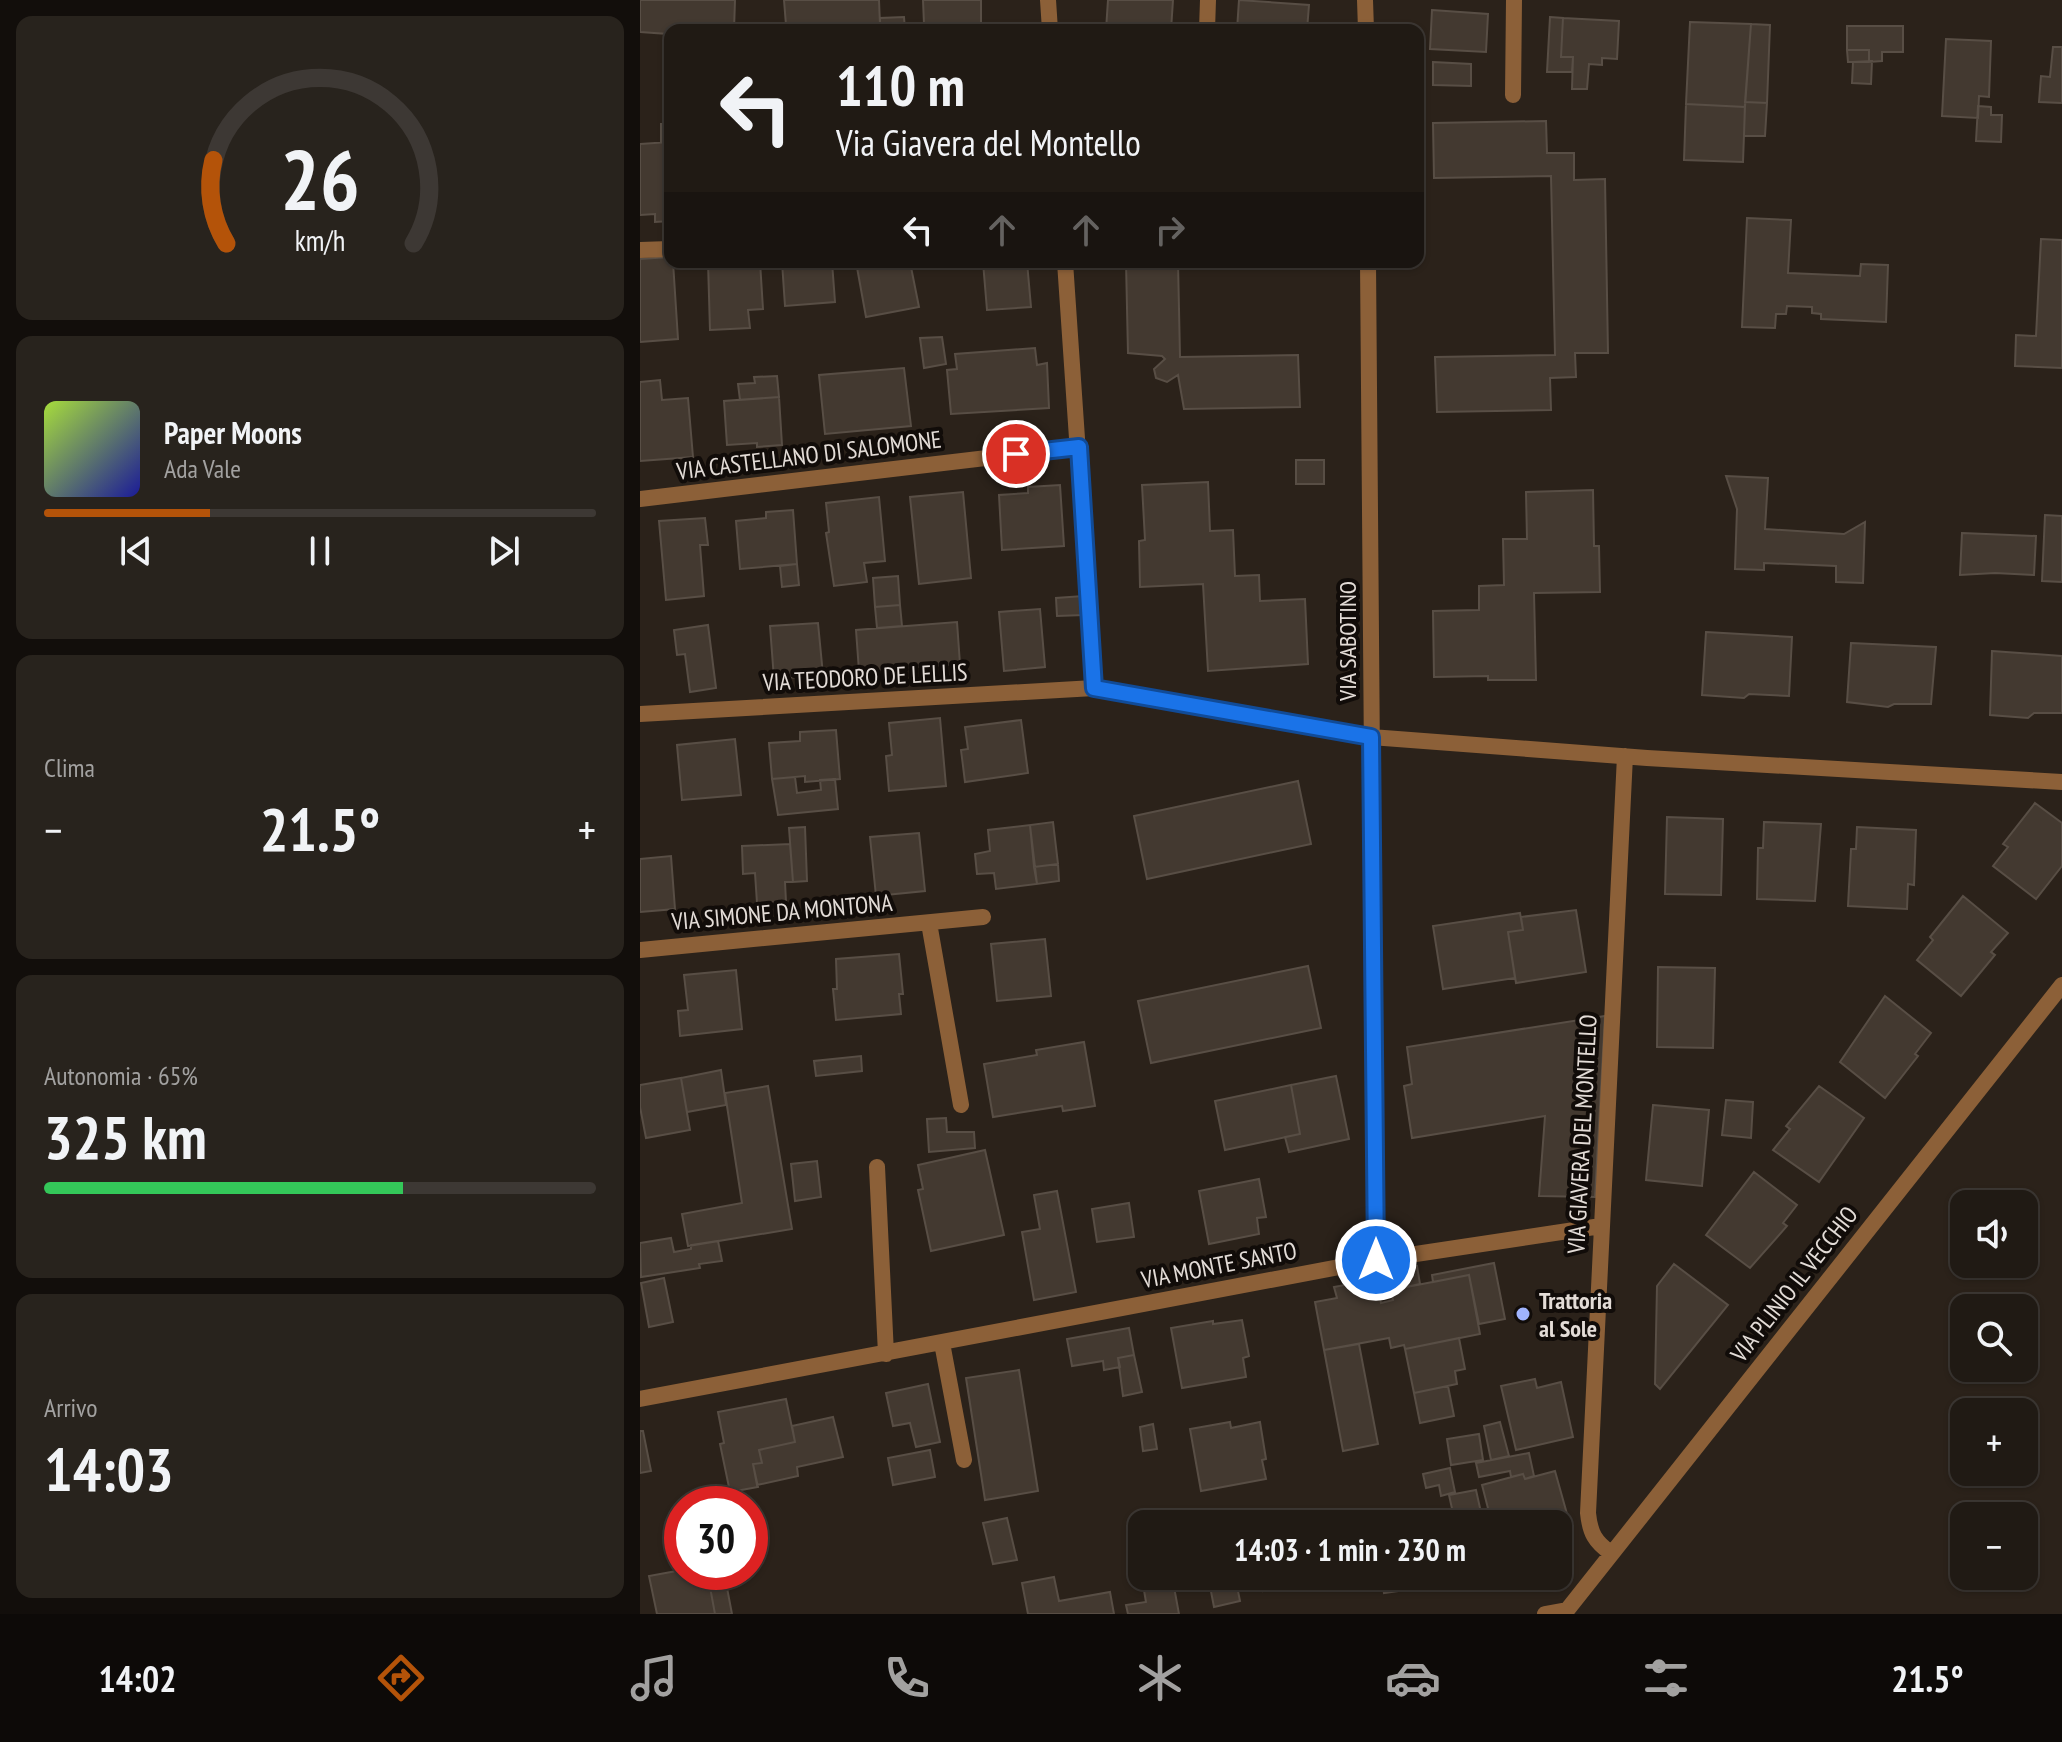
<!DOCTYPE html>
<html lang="it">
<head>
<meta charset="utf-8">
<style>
	:root { --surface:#201a14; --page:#28231d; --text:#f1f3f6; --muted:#a2a1a0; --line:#3d3834; --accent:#b45309 }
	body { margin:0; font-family:"PT Sans Narrow",sans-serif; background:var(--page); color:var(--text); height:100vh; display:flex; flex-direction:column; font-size:30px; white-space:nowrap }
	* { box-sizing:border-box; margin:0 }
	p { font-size:26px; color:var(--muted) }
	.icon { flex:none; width:44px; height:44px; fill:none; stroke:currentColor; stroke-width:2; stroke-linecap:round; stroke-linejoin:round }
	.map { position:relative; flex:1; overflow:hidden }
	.details { display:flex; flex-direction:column; gap:16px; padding:16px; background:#120e0b; width:640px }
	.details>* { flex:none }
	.banner { position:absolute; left:24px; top:24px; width:760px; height:244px; border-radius:16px; box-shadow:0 2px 6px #0004,0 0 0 2px var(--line); background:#201a14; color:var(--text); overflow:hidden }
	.fabs { position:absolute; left:1310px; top:1190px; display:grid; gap:16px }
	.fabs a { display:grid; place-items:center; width:88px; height:88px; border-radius:16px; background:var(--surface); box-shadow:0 2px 6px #0004,0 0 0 2px var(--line); font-size:40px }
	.speed { position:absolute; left:24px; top:1486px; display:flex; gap:16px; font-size:40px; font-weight:700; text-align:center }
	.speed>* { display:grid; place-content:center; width:104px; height:104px; border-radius:50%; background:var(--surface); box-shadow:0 2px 6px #0004,0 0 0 2px var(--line); line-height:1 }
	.speed .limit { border:12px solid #d22; background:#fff; color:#111 }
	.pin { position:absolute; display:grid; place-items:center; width:68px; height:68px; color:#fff; margin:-34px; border:4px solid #fff; border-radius:50%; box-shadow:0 2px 8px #0007 }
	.me { position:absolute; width:88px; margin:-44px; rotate:0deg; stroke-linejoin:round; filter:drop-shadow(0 0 6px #0008) }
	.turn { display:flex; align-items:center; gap:28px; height:168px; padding:0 40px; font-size:36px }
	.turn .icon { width:104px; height:104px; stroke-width:2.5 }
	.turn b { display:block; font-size:56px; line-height:68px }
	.lanes { display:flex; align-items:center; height:76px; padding:0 40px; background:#0003; justify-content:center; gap:40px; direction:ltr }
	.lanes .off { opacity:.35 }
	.big { font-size:60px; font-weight:600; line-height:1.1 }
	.details .tile { flex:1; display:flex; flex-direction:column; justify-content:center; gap:12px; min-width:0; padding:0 28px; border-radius:16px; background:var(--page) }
	.details .dial { align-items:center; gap:0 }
	.dial svg { height:208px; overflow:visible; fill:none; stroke:var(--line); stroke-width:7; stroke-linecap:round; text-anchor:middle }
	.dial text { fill:var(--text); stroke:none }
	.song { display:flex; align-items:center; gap:24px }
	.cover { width:96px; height:96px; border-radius:12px; background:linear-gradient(135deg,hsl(80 70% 55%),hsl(240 70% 35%)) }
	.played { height:8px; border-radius:4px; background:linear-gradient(90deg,var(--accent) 30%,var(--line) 30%) }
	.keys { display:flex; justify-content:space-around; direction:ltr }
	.heat { display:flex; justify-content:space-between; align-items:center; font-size:44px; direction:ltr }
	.charge { height:12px; border-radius:6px; background:linear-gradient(90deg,#34c759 65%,var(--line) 0) }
	.trip { position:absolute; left:488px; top:1510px; width:444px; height:80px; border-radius:16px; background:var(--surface); box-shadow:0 2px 6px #0004,0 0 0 2px var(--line); font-weight:600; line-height:80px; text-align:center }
	.tab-bar { display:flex; height:128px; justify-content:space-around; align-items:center; background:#0d0a08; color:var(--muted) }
	.tab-bar .icon { width:56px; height:56px }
	.tab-bar .current { color:var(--accent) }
	.tab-bar b { font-size:36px; color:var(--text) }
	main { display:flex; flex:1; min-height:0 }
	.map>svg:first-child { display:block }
	.building { fill:#433930; stroke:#584e45; stroke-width:2 }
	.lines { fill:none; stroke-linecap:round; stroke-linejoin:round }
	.minor { stroke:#8c6038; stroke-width:16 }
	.route-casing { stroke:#114b97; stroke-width:20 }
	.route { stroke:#1a73e8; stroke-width:14 }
	.poi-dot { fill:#a0b3fd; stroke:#110c09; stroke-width:3 }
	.labels { text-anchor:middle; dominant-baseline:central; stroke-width:8; stroke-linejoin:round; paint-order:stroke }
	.street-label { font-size:24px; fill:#e3dcd7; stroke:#110c09 }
	.poi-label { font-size:24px; font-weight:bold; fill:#e3dcd7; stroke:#110c09; text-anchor:start }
</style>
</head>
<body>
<main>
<section class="details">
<div class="tile dial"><svg viewBox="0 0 100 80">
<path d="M14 69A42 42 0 1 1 86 69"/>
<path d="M14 69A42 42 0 0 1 9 37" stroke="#b45309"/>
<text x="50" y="56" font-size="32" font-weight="700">26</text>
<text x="50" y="72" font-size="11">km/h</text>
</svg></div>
<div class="tile">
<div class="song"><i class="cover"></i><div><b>Paper Moons</b><p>Ada Vale</p></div></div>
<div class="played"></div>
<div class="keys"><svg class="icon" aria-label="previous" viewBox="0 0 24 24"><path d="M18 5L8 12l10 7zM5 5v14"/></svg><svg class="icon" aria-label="pause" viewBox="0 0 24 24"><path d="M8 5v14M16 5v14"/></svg><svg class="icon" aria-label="next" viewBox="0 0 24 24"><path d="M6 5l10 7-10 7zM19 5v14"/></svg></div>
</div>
<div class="tile"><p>Clima</p>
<div class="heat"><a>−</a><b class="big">21.5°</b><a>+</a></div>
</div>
<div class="tile"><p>Autonomia · 65%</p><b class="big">325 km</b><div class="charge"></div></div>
<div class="tile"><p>Arrivo</p><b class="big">14:03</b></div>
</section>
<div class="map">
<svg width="1422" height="1614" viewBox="0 0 1422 1614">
	<rect width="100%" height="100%" fill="#2b221a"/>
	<path class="building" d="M0 0H95L94 30H30V102L25 101 28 34 0 32Z
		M144 0H239L240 25H146Z
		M283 0H341V23L284 24Z
		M468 0H533L531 30H466Z
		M599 0 669 5 667 30H597Z
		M792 10 848 14 846 52 790 49Z
		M264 17 265 30H240V18Z
		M910 17 923 18 921 57H933L932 72H907Z
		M923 18 979 21 977 59 962 58V65L949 64 947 89H932L933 57H921Z
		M1050 22 1111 24 1105 107 1046 104Z
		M1111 24 1130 25 1127 103 1105 102Z
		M1207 26H1263V52H1242V61L1229 62V50H1207Z
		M1306 39 1351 41 1349 97 1339 96 1338 118 1302 116Z
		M1413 47H1422V103L1399 102 1401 76 1410 77Z
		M1207 50H1229V62H1208Z
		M1232 61 1231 84 1212 83 1213 62Z
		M793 62 831 64V86L793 85Z
		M1105 102 1127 103 1125 136H1104Z
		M1046 104 1105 107 1103 162 1044 160Z
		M1338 106 1351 107V115H1362L1361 142 1336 141Z
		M906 121 907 153H934V180L965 179 968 353H935L936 377 910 378 911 410 797 412 795 357 915 355 911 176 794 178 793 123Z
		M21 124H30V152L29 142H21Z
		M29 142 30 221 15 222V214L0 215V144Z
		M1107 218 1151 220 1148 273 1220 276 1221 264 1248 265 1246 322 1181 319V314L1172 313V307L1147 306 1146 314H1136L1135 328 1102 327Z
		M1401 239 1422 240V368L1375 366 1376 335 1396 336Z
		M30 257V262H33L38 339 0 342V259Z
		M68 262H120L123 309 108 310 110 328 70 330Z
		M142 262H192L195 302 145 306Z
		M216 262H270L279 307 226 317Z
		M343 262H387L391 307 347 310Z
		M486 262H538L540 357 658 355 660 407 544 409 538 375 527 382 516 378 514 369 525 359 522 356 488 353Z
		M302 337 306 364 284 368 280 338Z
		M395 348 397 365 407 363 409 408 311 414 307 370 317 369 315 354Z
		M264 368 271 426 185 434 179 375Z
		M137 376 139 397 100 400 98 384 115 383 114 377Z
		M20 380 22 400 48 398 53 457 0 461V382Z
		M139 397 142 445 117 447V443L87 445 84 401Z
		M656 460H684V484H656Z
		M1086 476 1128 478 1125 529 1204 534 1225 522 1223 583 1196 582V566L1124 563V570L1095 569 1097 509Z
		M568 482 570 531 593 530 595 576 619 575 620 601 665 599 668 664 568 671 563 584 500 587 499 541 505 540 502 485Z
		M420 485 424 546 362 550 359 495 388 493V487Z
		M953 490 954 546H959L960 592 894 593 896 680H848V676L794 677 793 611 839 610V586L864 585 863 539H887L886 492Z
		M323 492 331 578 279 584 270 497Z
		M239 497 245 561 224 563 227 582 194 586 186 533 189 532 186 503Z
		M153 510 157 564 100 569 96 521 126 518V512Z
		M1405 515 1422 516V582L1402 581Z
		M65 518 68 545H60L64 596 26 600 19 521Z
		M1322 533 1396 536 1394 575 1355 573 1320 575Z
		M157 564 159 585 142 587 140 566Z
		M258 576 260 605 235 607 233 578Z
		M443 596 444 615 417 616 416 598Z
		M260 605 262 626 237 628 235 607Z
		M400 609 405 667 364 671 359 612Z
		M317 622 320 664 219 671 216 630Z
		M178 623 183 675 134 679 130 626Z
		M68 625 76 688 50 692 45 654 37 655 34 630Z
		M1066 632 1152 637 1149 696 1109 694 1104 698 1062 695Z
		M1211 643 1296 647 1291 704H1254L1248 707 1207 702Z
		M1352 651 1422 656V713H1394L1388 718 1350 715Z
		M300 718 306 786 249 791 246 756 252 755 249 723Z
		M381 720 388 773 325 782 321 750 328 749 325 727Z
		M196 730 200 779 165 782V776L132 779 129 743 160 741V732Z
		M95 739 101 795 42 800 37 745Z
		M155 777 157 793 181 790 180 780 195 779 198 809 138 815 132 779Z
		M658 781 671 844 507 879 494 816Z
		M1395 803 1422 823V866L1396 899 1353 866 1368 847 1363 844Z
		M1027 817 1083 819 1081 895 1025 894Z
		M413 822 418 864 394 867 390 825Z
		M1124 822 1181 824 1175 901 1117 899 1118 848H1123Z
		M390 825 397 884 356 889 354 873 337 874 335 854 350 851 348 830Z
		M165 827 167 881 153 882 149 828Z
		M1217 827 1276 830 1274 885 1268 884 1267 909 1208 906 1211 849H1216Z
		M279 833 285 891 236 896 230 837Z
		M150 844 153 882H145L146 902 117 903 115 873 103 874 102 846Z
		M31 856 35 909 0 912V859Z
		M418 864 419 881 397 884 394 867Z
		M1323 896 1368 933 1351 952 1355 955 1321 996 1277 960 1293 940 1290 937Z
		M936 910 946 972 876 983 868 932 883 930 881 917Z
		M880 913 883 930 868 932 875 978 803 989 793 926Z
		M405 939 411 996 357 1001 351 944Z
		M259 954 263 994H259L261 1014 196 1020 193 989H197L196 959Z
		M668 966 681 1028 511 1063 498 1001Z
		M1018 967 1075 968 1073 1048 1017 1047Z
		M96 970 102 1029 40 1036 38 1011 48 1010 44 975Z
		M1245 996 1291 1033 1275 1054 1278 1056 1245 1098 1200 1062Z
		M965 1016 955 1197 899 1196 905 1116 772 1138 764 1086 772 1084 767 1047Z
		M444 1042 455 1106 423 1111 422 1106 353 1117 344 1064 397 1055 396 1050Z
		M221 1056 222 1071 176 1076 174 1061Z
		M81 1070 86 1105 47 1112 41 1078Z
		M696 1076 709 1139 649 1152 645 1137 660 1134 651 1085Z
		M41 1078 50 1130 6 1138 0 1107V1085Z
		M651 1085 660 1134 585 1150 575 1101Z
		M128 1086 152 1229 48 1246 42 1214 102 1203 85 1093Z
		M1179 1086 1224 1118 1179 1182 1133 1150 1150 1129 1146 1126Z
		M1086 1100 1113 1102 1111 1138 1082 1135Z
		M1013 1105 1069 1110 1062 1186 1006 1180Z
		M306 1118 307 1132H334L335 1148 289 1152 287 1119Z
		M345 1150 364 1235 291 1251 278 1190 283 1189 278 1165Z
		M177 1161 181 1197 155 1201 151 1164Z
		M1114 1172 1157 1205 1143 1223 1147 1226 1110 1268 1066 1235Z
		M619 1179 626 1217 617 1218 619 1234 569 1244 559 1191Z
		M417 1191 436 1292 394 1300 382 1232 400 1229 394 1195Z
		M489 1203 494 1237 457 1242 452 1209Z
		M31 1238 34 1252 51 1249V1245L78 1241 82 1261 59 1264 60 1268 1 1277 0 1243Z
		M854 1263 865 1319 839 1324 829 1275 793 1282 792 1275Z
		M1034 1264 1088 1305 1020 1389 1015 1384 1017 1286Z
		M777 1266 780 1284 751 1290 748 1272Z
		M829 1275 840 1334 765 1349 764 1345 751 1348 749 1338 684 1350 675 1302 697 1298 694 1287 736 1279 741 1303 753 1300 751 1290Z
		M24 1278 33 1322 9 1327 1 1283Z
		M602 1320 609 1356 603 1358 606 1377 542 1388 531 1328 573 1321V1324Z
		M489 1328 494 1355 478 1358 480 1367 464 1370 463 1361 432 1366 427 1339Z
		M819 1338 825 1369 815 1371 817 1384 774 1393 765 1349Z
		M719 1344 738 1444 703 1451 684 1350Z
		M494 1355 502 1392 483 1396 478 1358Z
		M379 1370 398 1491 345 1500 326 1378Z
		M895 1379 897 1388 921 1382 933 1437 876 1450 861 1386Z
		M288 1384 300 1442 276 1447 270 1423 253 1426 246 1393Z
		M808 1386 814 1416 780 1423 774 1393Z
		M146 1399 155 1442 119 1450 122 1463 113 1464 118 1487 90 1492 80 1444 84 1443 78 1412Z
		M193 1417 203 1457 157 1467 158 1476 117 1485 113 1464 122 1463 119 1450 155 1442 152 1426Z
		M590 1422 591 1428 620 1422 626 1459 622 1460 626 1479 561 1491 550 1429Z
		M860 1422 869 1456 851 1460 844 1426Z
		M513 1424 517 1449 503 1451 500 1427Z
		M0 1431H3L11 1471 0 1473Z
		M839 1434 843 1460 811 1465 807 1439Z
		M290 1450 295 1477 253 1485 248 1458Z
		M889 1453 894 1476 885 1479 883 1474 871 1477 870 1471 839 1477 836 1463Z
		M810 1468 815 1492 801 1496 799 1485 786 1488 783 1474Z
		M915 1471 927 1514 922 1515 924 1523 852 1524 842 1485 883 1474 885 1479Z
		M836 1490 842 1517 815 1522 809 1495Z
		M583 1510 585 1524H538L537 1519Z
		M692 1512 694 1524H622Z
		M842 1517 843 1524H815V1522Z
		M367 1518 377 1560 353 1564 343 1523Z
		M502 1529V1576H532L539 1614H488L486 1605 506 1602 494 1531Z
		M42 1570V1572H60L63 1589 70 1587 75 1614H17L9 1576Z
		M60 1572H84L92 1614H75L70 1587 63 1589Z
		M568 1576H595L600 1601 574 1607Z
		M620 1576H703V1577L623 1591Z
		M741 1576H806L807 1584 744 1593Z
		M826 1576H854L855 1581 828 1587Z
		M414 1577 419 1601 470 1592 474 1614H388L382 1583Z"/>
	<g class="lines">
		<path class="minor" d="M408 0 410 30
			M725 0 726 30
			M567 30 568 0
			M873 95 874 0
			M0 250 30 249
			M425 262 454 688
			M728 262 736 1260
			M0 499 439 447
			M0 714 454 688 731 737 1007 758 1422 782
			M289 923 321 1105
			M0 950 343 917
			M237 1167 246 1354
			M302 1343 324 1460
			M0 1399 736 1260 961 1226
			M971 1553C955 1542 950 1533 948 1513L985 756
			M905 1614 927 1610
			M924 1614 1422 985"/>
	</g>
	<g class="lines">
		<defs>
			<path id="route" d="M376 454 439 447 454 688 731 737 736 1260"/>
		</defs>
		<use href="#route" class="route-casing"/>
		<use href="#route" class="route"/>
	</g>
	<circle class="poi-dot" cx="883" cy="1314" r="8"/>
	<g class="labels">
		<g class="street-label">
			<text transform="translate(169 455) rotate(-7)">VIA CASTELLANO DI SALOMONE</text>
			<text transform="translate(707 641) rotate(-90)">VIA SABOTINO</text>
			<text transform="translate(225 677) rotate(-3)">VIA TEODORO DE LELLIS</text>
			<text transform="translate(142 912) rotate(-5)">VIA SIMONE DA MONTONA</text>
			<text transform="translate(942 1134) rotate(-87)">VIA GIAVERA DEL MONTELLO</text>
			<text transform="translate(579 1265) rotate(-11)">VIA MONTE SANTO</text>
			<text transform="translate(1154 1284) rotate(-52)">VIA PLINIO IL VECCHIO</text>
		</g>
		<g class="poi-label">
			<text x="899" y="1300">Trattoria<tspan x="899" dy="28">al Sole</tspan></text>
		</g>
	</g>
</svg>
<div class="fabs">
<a><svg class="icon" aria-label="sound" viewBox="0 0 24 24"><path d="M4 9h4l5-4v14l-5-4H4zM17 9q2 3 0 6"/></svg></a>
<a><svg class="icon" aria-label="search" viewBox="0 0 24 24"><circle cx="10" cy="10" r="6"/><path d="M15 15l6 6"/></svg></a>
<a>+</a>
<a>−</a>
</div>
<div class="speed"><div class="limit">30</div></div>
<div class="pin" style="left:376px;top:454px;background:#d93025"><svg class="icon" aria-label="arrive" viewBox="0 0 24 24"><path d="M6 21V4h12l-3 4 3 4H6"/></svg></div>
<svg class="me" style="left:736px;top:1260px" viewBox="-20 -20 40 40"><circle r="17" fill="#1a73e8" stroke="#fff" stroke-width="3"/><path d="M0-11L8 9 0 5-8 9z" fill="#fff"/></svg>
<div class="trip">14:03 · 1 min · 230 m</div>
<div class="banner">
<div class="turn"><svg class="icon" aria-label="left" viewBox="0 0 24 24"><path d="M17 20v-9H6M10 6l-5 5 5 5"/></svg><div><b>110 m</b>Via Giavera del Montello</div></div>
<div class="lanes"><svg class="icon" aria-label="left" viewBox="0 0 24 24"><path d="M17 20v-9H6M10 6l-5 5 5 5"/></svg><svg class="icon off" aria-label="ahead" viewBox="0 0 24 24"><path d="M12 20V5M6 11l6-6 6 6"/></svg><svg class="icon off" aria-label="ahead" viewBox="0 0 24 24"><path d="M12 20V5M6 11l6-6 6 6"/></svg><svg class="icon off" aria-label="right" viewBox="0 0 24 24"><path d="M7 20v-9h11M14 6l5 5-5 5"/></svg></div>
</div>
</div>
</main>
<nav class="tab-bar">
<b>14:02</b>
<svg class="icon current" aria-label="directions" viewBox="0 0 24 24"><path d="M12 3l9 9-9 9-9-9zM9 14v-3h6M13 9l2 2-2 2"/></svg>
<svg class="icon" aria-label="music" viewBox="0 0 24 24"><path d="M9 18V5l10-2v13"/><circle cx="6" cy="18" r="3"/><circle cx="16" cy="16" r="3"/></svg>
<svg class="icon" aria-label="phone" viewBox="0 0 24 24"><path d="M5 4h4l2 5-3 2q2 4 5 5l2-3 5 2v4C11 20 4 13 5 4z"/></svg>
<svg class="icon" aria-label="climate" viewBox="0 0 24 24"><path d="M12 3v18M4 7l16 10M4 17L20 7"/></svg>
<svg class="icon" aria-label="car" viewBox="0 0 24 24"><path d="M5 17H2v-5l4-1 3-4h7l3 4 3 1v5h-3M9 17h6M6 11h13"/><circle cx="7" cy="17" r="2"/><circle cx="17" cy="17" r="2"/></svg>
<svg class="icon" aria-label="filters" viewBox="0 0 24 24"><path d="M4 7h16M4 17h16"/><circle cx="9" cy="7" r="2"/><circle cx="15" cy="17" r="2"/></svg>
<b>21.5°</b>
</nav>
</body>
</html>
